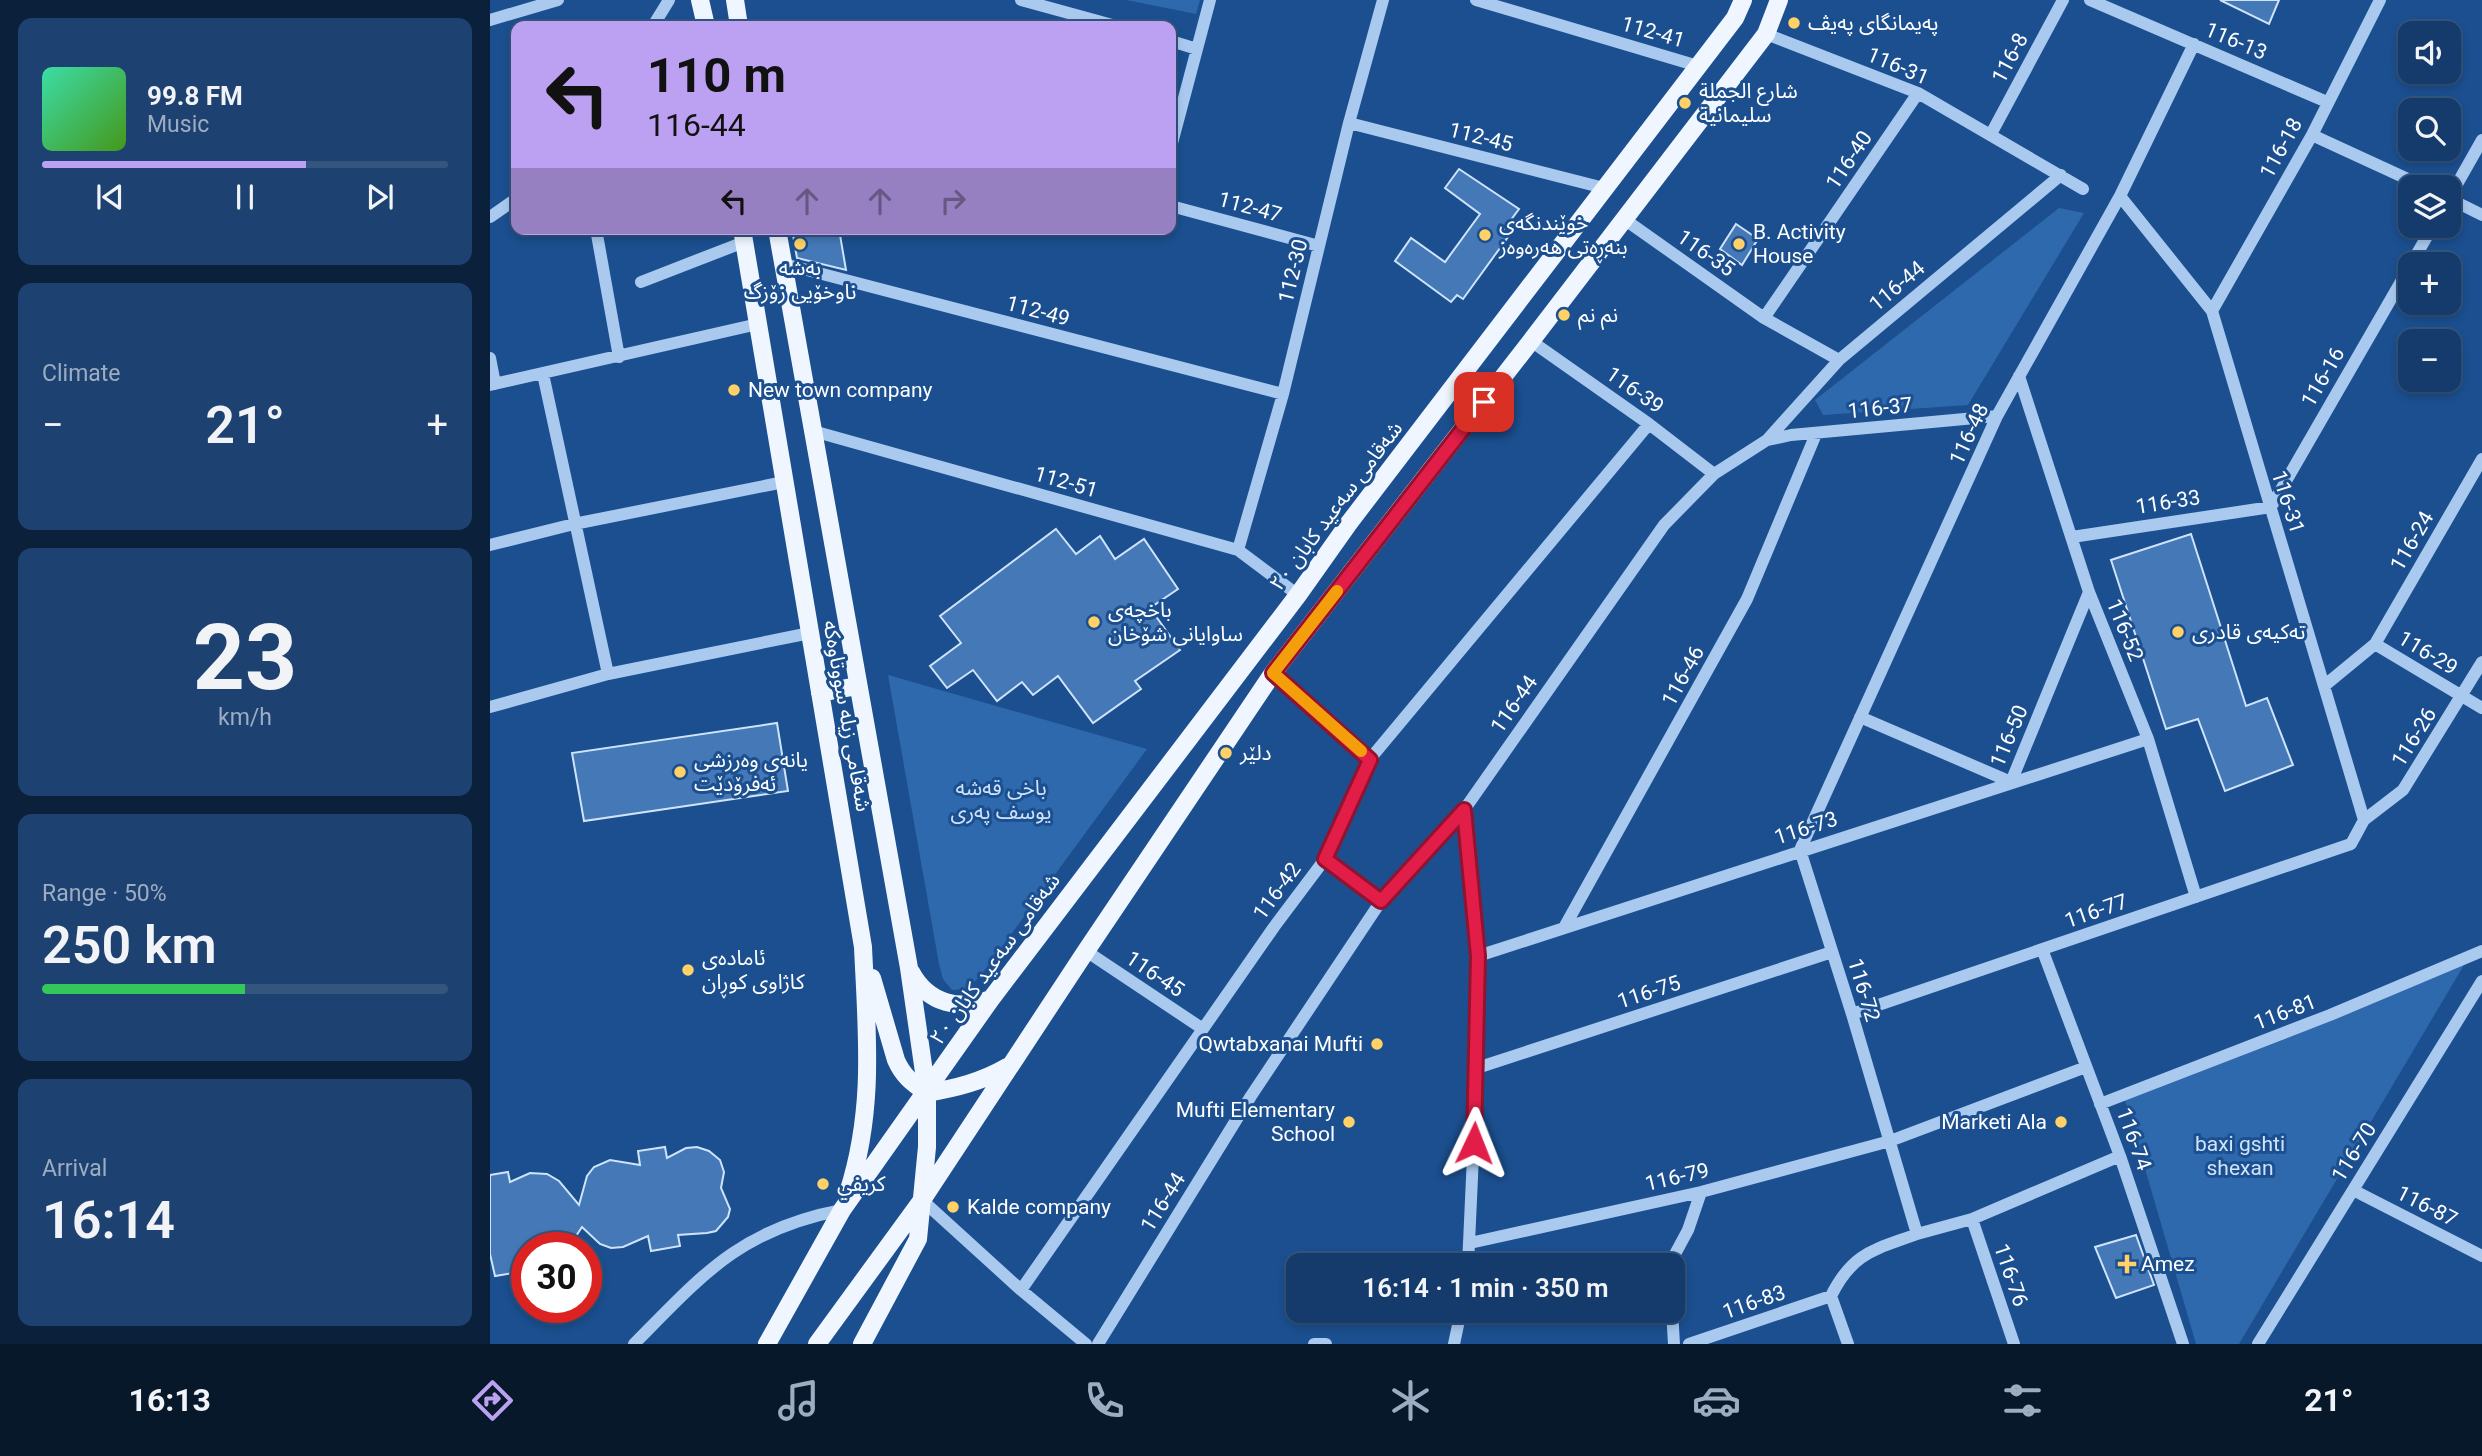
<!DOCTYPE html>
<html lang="en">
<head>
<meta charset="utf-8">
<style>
	:root { --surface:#143b6b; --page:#1d4271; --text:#f1f3f6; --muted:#9dadc1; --line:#33557e; --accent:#bca0f2 }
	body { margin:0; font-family:Roboto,"Noto Sans Arabic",sans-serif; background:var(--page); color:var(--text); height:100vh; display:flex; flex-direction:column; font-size:26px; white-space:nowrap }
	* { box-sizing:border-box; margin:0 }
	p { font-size:23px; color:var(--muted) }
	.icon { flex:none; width:38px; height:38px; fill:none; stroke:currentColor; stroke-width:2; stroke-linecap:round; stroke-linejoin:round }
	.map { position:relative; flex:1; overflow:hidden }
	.details { display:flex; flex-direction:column; gap:18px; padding:18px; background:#0b203b; width:490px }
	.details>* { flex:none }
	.banner { position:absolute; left:21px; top:21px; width:665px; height:214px; border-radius:14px; box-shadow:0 4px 10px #0003,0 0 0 2px var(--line); background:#bca0f2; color:#111; overflow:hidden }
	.controls { position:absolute; left:1908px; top:21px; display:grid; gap:14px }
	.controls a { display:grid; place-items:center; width:63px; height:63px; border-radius:14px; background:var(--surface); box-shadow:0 4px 10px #0003,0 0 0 2px var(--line); font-size:35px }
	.speed { position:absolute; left:21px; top:1232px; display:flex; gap:14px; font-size:35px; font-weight:700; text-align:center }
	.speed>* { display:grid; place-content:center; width:91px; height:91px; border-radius:50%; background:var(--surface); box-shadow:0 4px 10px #0003,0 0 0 2px var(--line); line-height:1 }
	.speed .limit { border:10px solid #d22; background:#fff; color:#111 }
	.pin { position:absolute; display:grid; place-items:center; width:60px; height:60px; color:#fff; margin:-30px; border-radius:14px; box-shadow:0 4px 10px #0006 }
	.me { position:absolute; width:77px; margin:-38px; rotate:2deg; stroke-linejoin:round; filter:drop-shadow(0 0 5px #0008) }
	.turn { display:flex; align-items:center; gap:24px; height:147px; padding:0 21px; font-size:32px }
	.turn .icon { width:91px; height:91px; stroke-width:2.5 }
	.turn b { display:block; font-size:49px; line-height:60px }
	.lanes { display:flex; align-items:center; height:66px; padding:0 21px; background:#0003; justify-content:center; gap:35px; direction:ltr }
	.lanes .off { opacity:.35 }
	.big { font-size:52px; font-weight:600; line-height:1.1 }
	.details .tile { flex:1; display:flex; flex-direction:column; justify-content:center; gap:10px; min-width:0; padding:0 24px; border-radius:14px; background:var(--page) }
	.details .dial { align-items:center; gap:0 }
	.dial b { font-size:91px; line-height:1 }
	.song { display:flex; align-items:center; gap:21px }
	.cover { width:84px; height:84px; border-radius:10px; background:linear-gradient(135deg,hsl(160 70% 55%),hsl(100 70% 35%)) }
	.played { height:7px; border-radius:4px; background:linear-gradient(90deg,var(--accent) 65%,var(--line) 65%) }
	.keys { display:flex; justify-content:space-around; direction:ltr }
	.heat { display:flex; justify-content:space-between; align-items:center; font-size:38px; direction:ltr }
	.charge { height:10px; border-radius:5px; background:linear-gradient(90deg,#34c759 50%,var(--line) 0) }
	.trip { position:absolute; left:796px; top:1253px; width:399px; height:70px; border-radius:14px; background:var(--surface); box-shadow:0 4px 10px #0003,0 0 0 2px var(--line); font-weight:600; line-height:70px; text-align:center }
	.menu { display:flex; height:112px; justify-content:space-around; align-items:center; background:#08182b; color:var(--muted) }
	.menu .icon { width:49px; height:49px }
	.menu .active { color:var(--accent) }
	.menu b { font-size:32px; color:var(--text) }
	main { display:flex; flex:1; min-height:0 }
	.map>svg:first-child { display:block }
	.green { fill:#2e69ad }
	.building { fill:#4478b7; stroke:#cfe3fa; stroke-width:2 }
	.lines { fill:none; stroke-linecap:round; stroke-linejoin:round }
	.minor { stroke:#a9c9ee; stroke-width:12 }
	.major { stroke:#f0f6ff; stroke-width:18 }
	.route-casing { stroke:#92132f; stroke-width:18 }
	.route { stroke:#e11d48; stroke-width:12 }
	.slow { stroke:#f59e0b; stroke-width:12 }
	.poi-dot { fill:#ffd166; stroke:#1b4f8f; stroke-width:2.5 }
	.labels { text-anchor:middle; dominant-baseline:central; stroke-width:6; stroke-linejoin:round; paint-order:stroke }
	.poi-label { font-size:21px; fill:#fff; stroke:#1b4f8f; text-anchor:start }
	.street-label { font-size:21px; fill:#fff; stroke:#1b4f8f }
	.park-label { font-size:21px; fill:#cfe3fa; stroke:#1b4f8f }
</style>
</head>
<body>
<main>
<section class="details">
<div class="tile">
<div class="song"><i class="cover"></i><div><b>99.8 FM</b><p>Music</p></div></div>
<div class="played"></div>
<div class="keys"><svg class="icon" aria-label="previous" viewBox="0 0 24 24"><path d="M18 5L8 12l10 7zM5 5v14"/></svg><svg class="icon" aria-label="pause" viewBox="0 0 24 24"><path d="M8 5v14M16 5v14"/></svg><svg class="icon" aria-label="next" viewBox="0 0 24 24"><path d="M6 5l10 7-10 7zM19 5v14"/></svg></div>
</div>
<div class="tile"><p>Climate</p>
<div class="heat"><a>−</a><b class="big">21°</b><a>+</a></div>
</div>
<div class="tile dial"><b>23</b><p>km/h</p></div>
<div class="tile"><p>Range · 50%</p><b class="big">250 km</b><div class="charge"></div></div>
<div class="tile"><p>Arrival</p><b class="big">16:14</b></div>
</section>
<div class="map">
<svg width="1992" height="1344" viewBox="0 0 1992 1344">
	<rect width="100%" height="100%" fill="#1b4f8f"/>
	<path class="green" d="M636 0H710L706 14Z
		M1569 208 1594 213 1478 405 1333 415 1325 400Z
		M398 675 657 749 492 974 477 989 462 990 453 979 449 964Z
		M1977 960 1749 1344H1706L1635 1100Z"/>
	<path class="building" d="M1730 0H1789L1779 24Z
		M969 169 1029 209 1012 232 1018 237 973 299 967 295 961 302 905 261 921 238 955 262 990 214 955 188Z
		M1246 224 1268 239 1252 265 1230 249Z
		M302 229H349L356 270 307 258Z
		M566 529 586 554 610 536 625 559 654 539 688 589 660 608 690 650 645 681 651 689 603 723 568 676 543 695 532 682 507 701 483 670 457 688 440 666 471 643 450 616Z
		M1701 534 1756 706 1777 698 1803 765 1735 791 1708 719 1676 729 1621 560Z
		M287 723 298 791 94 821 82 753Z
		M175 1147 177 1158 196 1148 207 1147 219 1151 230 1160 234 1172 231 1188 240 1209 238 1217 226 1231 217 1233 188 1235 190 1246 161 1251 158 1236 133 1247 121 1248 110 1244 92 1227 78 1248H37V1258L30 1255 34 1271 5 1276 0 1254V1175L18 1172 20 1182 40 1173 57 1174 69 1181 89 1205 97 1176 104 1167 120 1160 150 1165 148 1151Z
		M1646 1235 1664 1285 1626 1298 1605 1247Z"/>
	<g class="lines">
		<path class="minor" d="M531 0 626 26
			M986 0 1208 66
			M1600 0 1837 102
			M0 20 68 0
			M163 26 179 0
			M1276 34 1428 93 1593 189
			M681 41 707 49
			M859 123 1114 188
			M1501 134 1573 0
			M1822 135 1935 187
			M681 147 720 0
			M1958 198 1992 215
			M1958 200 1992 140
			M681 206 829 246
			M0 217 26 199
			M1134 219 1274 318 1349 360
			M106 229 129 357
			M294 264 793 394
			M1921 264 1943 226
			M151 282 254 242
			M1722 311 1822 135 1890 0
			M1274 318 1428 93
			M1041 341 1159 424 1224 474
			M0 358 5 384
			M53 374 118 674
			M1529 376 1599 592 1658 739 1706 897
			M0 385 268 324
			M323 431 748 550 808 595
			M1278 440 1301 435 1507 416
			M1582 537 1781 507 1920 266
			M0 545 84 524 294 482
			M748 550 793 394 859 123 893 0
			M1885 644 1992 459
			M783 673 880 759
			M1834 686 1885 644 1992 708
			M0 707 118 674 320 633
			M1370 717 1521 782 1599 592
			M974 810 988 956 987 1068 978 1265
			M1874 820 1913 790 1992 662
			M835 859 891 901
			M1075 926 1257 599 1326 434
			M1552 949 1630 1156 1693 1344
			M596 951 713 1029
			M988 956 1658 739
			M1362 1014 1861 844 1874 820 1722 311 1630 196
			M987 1068 1342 952
			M1610 1104 1840 1015 1992 951
			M1630 1156 1482 1219 1427 1234 1362 1014 1310 850 1507 416 1630 196 1704 44
			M1863 1190 1992 1256
			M432 1200 531 1290 596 1344
			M1482 1219 1524 1344
			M980 1243 1211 1192 1400 1141 1596 1067
			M1183 1271 1184 1256 1198 1230 1211 1192
			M531 1290 784 927 835 859 880 759 1159 424
			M1182 1311 1184 1344
			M144 1344C213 1274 251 1229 352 1210
			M608 1344 761 1096 891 901 974 810 1174 525 1224 474 1277 440 1349 360 1571 175
			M824 1344H836
			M964 1344 971 1311
			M1199 1344 1341 1296
			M1358 1344 1341 1296C1363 1252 1384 1250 1427 1234
			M1768 1344 1992 981"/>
		<path class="major" d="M210 0 216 26
			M245 0 249 26
			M252 229 373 947C377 1034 385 1109 358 1193
			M287 229 419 968 437 1093V1147L428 1239 372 1344
			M330 693 367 686
			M421 972C438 1004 470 1011 501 999
			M382 978 406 1060C413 1076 422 1083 437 1093 466 1088 491 1082 517 1067
			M277 1344 352 1210 501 999 808 595 859 523 1245 18 1253 0
			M327 1344 432 1200 596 951 783 673 1041 341 1276 34 1289 0"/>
	</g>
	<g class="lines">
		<defs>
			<path id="route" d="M984 1143 988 956 974 810 891 901 835 859 880 760 783 673 994 402"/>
		</defs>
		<use href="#route" class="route-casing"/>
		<use href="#route" class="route"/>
		<path class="slow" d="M847 591 783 673 871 751"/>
	</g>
	<g class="poi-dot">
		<circle cx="1304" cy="23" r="7"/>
		<circle cx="1195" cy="103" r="7"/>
		<circle cx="995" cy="235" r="7"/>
		<circle cx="310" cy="244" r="7"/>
		<circle cx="1249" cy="244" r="7"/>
		<circle cx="1074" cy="315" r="7"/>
		<circle cx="244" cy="390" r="7"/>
		<circle cx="604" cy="622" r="7"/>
		<circle cx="1688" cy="632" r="7"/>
		<circle cx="736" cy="753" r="7"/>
		<circle cx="190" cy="772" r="7"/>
		<circle cx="198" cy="970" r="7"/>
		<circle cx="887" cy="1044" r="7"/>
		<circle cx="859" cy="1122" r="7"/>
		<circle cx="1571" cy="1122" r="7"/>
		<circle cx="333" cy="1184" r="7"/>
		<circle cx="463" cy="1207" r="7"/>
		<path d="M1633.5 1253.5h7v7h7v7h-7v7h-7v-7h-7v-7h7z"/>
	</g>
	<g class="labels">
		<g class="poi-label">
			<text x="1318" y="23">پەیمانگای پەیڤ</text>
			<text x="1209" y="91">شارع الجملة<tspan x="1209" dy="24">سليمانية</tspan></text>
			<text x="1009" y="223">خوێندنگەی<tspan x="1009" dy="24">بنەڕەتی هەرەوەز</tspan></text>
			<text x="1263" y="232">B. Activity<tspan x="1263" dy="24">House</tspan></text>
			<text x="310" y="268" text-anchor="middle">بەشە<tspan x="310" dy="24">ناوخۆیی زۆزگ</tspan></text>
			<text x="1088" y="315">نم نم</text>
			<text x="258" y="390">New town company</text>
			<text x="618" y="610">باخچەی<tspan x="618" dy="24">ساوایانی شۆخان</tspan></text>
			<text x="1702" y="632">تەکیەی قادری</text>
			<text x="750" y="753">دلێر</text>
			<text x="204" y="760">یانەی وەرزشی<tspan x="204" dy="24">ئەفرۆدێت</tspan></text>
			<text x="212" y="958">ئامادەی<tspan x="212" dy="24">کاژاوی کوڕان</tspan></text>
			<text x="873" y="1044" text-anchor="end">Qwtabxanai Mufti</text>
			<text x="845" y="1110" text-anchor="end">Mufti Elementary<tspan x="845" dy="24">School</tspan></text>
			<text x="1557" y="1122" text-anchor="end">Marketi Ala</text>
			<text x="347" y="1184">كريفي</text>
			<text x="477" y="1207">Kalde company</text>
			<text x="1651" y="1264">Amez</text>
		</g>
		<g class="street-label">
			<text transform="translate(1163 32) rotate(16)">112-41</text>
			<text transform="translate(1746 41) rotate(23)">116-13</text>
			<text transform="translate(1520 58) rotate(-62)">116-8</text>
			<text transform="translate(1408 66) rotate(23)">116-31</text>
			<text transform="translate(991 137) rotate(14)">112-45</text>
			<text transform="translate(1791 148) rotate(-61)">116-18</text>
			<text transform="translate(1359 160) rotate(-56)">116-40</text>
			<text transform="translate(760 207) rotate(15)">112-47</text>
			<text transform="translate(1216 253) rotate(35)">116-35</text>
			<text transform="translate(803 271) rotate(-76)">112-30</text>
			<text transform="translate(1407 286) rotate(-40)">116-44</text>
			<text transform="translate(548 311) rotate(15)">112-49</text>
			<text transform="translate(1833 377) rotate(-60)">116-16</text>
			<text transform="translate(1145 390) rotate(35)">116-39</text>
			<text transform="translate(1390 408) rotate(-6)">116-37</text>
			<text transform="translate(1479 434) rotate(-65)">116-48</text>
			<text transform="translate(576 482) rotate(16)">112-51</text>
			<text transform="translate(1678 502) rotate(-9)">116-33</text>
			<text transform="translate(1798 502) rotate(72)">116-31</text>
			<text transform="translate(846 506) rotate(-53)">شەقامی سەعید کابان ٢٠</text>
			<text transform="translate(1922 541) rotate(-60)">116-24</text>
			<text transform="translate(1635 630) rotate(68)">116-52</text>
			<text transform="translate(1938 653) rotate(31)">116-29</text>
			<text transform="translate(1193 676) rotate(-61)">116-46</text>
			<text transform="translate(1024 704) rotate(-55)">116-44</text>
			<text transform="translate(357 716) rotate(80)">شەقامی زیلە سووتاوەکە</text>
			<text transform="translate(1519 736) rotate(-67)">116-50</text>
			<text transform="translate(1924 737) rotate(-58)">116-26</text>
			<text transform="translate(1316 828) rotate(-18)">116-73</text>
			<text transform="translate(787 891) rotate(-54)">116-42</text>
			<text transform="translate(1606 911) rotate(-19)">116-77</text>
			<text transform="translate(505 959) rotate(-54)">شەقامی سەعید کابان ٢٠</text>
			<text transform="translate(665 974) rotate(34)">116-45</text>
			<text transform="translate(1374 990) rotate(73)">116-72</text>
			<text transform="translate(1159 992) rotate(-18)">116-75</text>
			<text transform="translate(1795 1012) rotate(-21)">116-81</text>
			<text transform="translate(1644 1139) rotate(70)">116-74</text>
			<text transform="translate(1864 1152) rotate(-58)">116-70</text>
			<text transform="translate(1187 1177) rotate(-13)">116-79</text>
			<text transform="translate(673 1202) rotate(-58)">116-44</text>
			<text transform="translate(1937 1206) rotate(27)">116-87</text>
			<text transform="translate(1521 1275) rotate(71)">116-76</text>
			<text transform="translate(1264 1302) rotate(-19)">116-83</text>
		</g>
		<g class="park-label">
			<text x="511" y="788">باخی قەشە<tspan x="511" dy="24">یوسف پەری</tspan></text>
			<text x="1750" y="1144">baxi gshti<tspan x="1750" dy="24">shexan</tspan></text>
		</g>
	</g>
</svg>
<div class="controls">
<a><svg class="icon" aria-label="sound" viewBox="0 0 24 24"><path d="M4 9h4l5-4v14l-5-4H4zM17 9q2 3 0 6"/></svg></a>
<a><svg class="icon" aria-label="search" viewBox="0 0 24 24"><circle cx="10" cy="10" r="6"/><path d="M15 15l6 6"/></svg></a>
<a><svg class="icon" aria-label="layers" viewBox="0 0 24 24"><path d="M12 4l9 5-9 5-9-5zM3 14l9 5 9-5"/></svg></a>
<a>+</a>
<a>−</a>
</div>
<div class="speed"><div class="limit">30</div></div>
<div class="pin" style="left:994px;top:402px;background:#d93025"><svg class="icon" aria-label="arrive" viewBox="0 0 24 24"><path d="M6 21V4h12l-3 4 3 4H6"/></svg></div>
<svg class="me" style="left:984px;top:1143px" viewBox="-20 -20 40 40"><path d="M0-17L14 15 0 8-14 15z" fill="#e11d48" stroke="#fff" stroke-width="4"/></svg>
<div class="trip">16:14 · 1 min · 350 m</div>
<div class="banner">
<div class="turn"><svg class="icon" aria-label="left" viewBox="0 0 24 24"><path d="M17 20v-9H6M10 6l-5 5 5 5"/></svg><div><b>110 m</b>116-44</div></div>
<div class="lanes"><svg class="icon" aria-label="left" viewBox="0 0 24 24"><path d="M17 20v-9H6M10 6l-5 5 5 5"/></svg><svg class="icon off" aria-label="ahead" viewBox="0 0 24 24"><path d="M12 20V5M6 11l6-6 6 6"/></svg><svg class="icon off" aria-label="ahead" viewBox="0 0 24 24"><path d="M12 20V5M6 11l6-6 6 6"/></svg><svg class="icon off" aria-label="right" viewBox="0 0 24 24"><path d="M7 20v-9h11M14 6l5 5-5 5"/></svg></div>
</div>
</div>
</main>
<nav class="menu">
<b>16:13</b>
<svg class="icon active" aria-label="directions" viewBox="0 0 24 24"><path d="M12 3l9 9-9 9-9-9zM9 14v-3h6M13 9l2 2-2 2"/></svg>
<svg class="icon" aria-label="music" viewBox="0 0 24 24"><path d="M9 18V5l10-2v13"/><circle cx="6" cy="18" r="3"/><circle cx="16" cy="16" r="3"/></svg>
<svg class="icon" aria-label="phone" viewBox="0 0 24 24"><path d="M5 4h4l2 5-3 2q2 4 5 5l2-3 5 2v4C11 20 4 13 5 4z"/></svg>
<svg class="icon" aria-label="climate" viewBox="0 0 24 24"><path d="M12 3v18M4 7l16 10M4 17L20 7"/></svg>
<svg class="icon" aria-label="car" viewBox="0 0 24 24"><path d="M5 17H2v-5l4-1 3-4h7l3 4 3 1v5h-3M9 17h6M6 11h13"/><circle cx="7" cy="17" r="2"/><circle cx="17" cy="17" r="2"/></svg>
<svg class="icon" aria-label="filters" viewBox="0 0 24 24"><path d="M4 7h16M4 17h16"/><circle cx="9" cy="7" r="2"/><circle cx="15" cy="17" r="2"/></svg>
<b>21°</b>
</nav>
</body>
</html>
